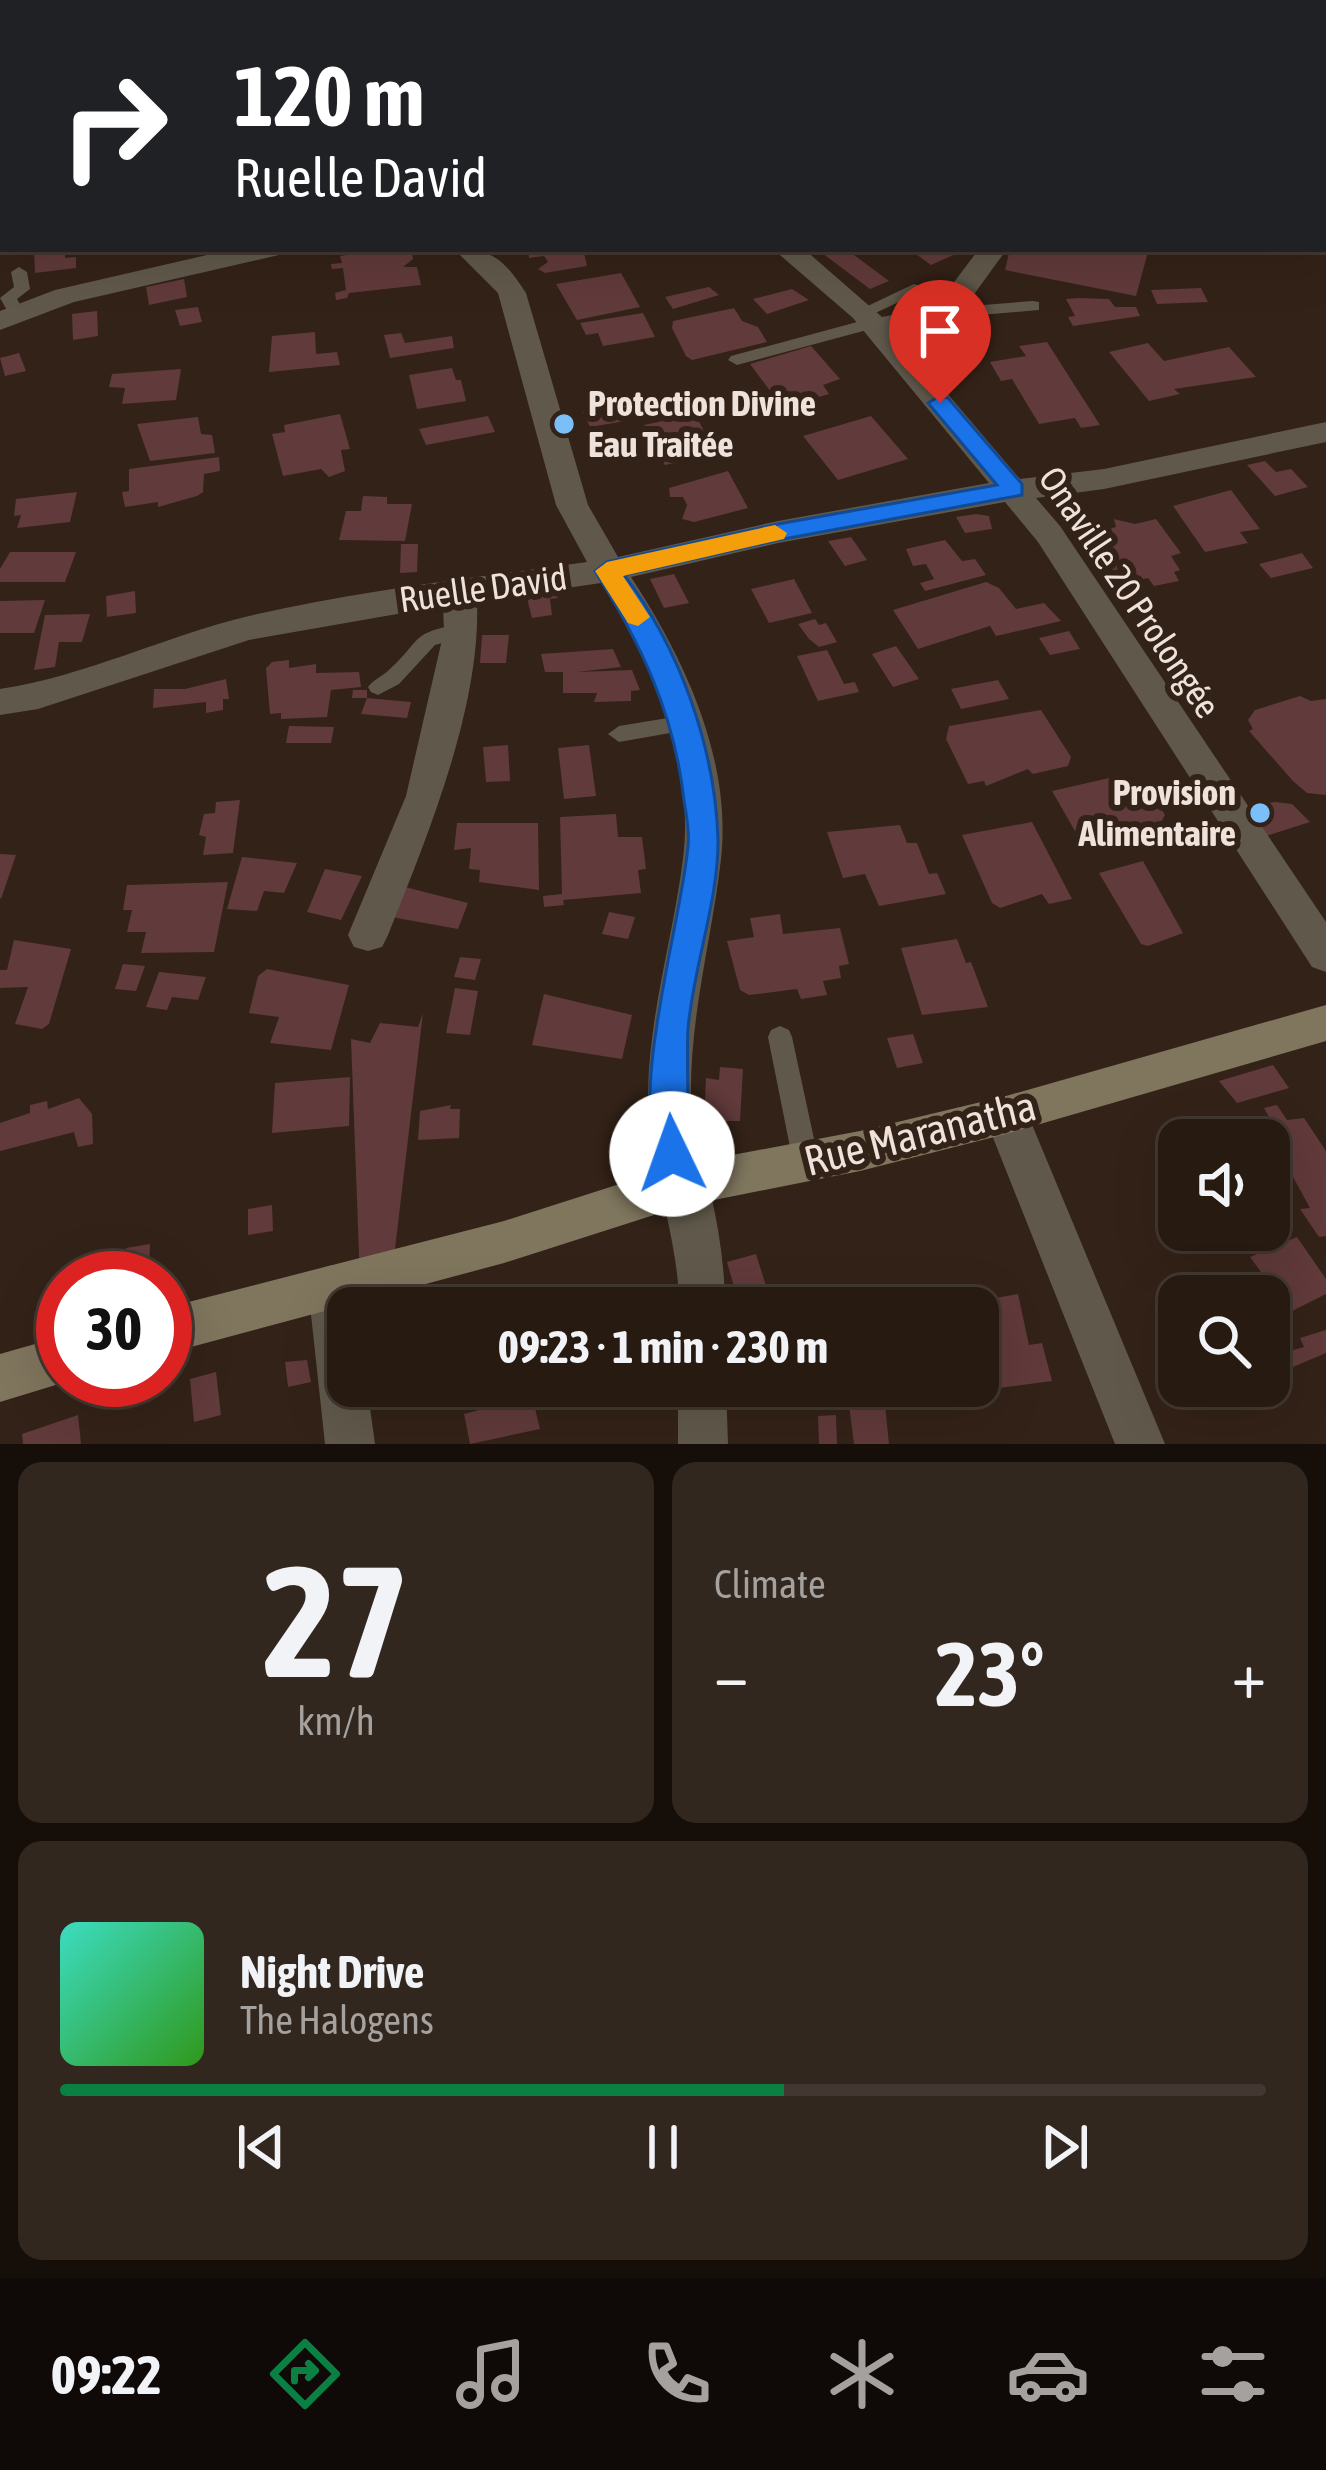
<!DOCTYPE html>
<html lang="en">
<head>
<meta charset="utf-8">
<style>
	:root { --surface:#261a11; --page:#32271f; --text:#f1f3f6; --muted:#a4a19f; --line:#423831; --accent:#0b8043 }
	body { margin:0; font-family:"Asap Condensed",sans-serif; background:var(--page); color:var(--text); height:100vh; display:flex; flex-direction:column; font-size:45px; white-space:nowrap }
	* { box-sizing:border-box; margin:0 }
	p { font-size:39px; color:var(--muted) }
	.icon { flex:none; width:66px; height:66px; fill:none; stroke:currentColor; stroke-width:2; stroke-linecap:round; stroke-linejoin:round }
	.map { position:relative; height:1444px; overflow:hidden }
	.drawer { display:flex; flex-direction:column; gap:18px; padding:18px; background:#150e09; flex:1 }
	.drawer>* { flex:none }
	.hud { position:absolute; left:0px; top:0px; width:1326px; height:252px; box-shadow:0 12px 48px #0002,0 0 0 3px var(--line); background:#202124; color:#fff; overflow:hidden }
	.tools { position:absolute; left:1158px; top:1119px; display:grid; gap:24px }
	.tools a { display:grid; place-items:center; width:132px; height:132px; border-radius:24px; background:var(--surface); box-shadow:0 12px 48px #0002,0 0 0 3px var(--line); font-size:60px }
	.speed { position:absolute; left:36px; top:1251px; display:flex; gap:24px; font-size:60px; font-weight:700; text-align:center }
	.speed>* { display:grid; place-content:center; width:156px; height:156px; border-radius:50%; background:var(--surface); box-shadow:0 12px 48px #0002,0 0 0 3px var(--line); line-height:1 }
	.speed .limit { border:18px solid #d22; background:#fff; color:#111 }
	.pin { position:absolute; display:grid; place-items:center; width:102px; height:102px; color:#fff; margin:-123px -51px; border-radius:50% 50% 50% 0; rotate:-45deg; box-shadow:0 0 12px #0007 }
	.pin .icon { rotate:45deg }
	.me { position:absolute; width:132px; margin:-66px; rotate:357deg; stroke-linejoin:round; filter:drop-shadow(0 0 9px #0008) }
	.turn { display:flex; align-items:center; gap:42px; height:252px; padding:0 36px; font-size:54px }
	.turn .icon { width:156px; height:156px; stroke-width:2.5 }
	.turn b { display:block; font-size:84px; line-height:102px }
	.big { font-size:90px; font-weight:700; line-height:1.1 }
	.drawer .tile { flex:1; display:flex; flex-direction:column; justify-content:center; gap:18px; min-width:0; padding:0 42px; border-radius:24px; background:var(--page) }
	.drawer .dial { align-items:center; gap:0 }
	.dial b { font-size:156px; line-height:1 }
	.song { display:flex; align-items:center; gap:36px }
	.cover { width:144px; height:144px; border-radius:18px; background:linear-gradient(135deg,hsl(170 70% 55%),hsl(110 70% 35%)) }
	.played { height:12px; border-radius:6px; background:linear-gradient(90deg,var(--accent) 60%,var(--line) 60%) }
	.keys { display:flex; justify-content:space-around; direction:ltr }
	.heat { display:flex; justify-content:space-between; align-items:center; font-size:66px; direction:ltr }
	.drawer .tiles { flex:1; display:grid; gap:18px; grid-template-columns:1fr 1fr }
	.tile:last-child { grid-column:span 2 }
	.trip { position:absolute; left:327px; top:1287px; width:672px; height:120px; border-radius:24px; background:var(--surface); box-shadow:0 12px 48px #0002,0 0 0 3px var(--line); font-weight:700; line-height:120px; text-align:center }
	.tabs { display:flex; height:192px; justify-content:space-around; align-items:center; background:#0f0a07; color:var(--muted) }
	.tabs .icon { width:84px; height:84px }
	.tabs .current { color:var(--accent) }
	.tabs b { font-size:54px; color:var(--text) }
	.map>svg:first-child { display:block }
	.building { fill:#613a3b }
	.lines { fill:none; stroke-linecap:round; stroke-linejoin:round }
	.lane { fill:#60594b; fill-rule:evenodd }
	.street { fill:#60594b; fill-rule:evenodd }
	.secondary { fill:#80765e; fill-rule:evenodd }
	.route { fill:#1a73e8; stroke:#114b97; stroke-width:3 }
	.slow { fill:#f59e0b }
	.poi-dot { fill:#7abff8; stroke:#332217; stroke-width:4.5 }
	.labels { text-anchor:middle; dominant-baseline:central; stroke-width:12; stroke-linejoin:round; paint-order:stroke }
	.poi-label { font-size:36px; font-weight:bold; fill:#eee2db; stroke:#332217; text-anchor:start }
	.street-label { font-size:36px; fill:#eee2db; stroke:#332217 }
	.near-street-label { font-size:42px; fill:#eee2db; stroke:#332217 }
</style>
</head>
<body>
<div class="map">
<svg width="1326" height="1444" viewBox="0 0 1326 1444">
	<rect width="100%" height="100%" fill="#332217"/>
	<path class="building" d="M34 249H65V258L76 257V268L35 273Z
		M387 249 412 252 413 259 403 267H417L421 285 349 293 347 298 336 300 335 293 346 290 343 268 332 269 331 264 342 263 340 256Z
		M528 249H583L587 266 545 273 538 269 548 262 544 256 529 258Z
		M831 249H846L889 281 870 289 822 253Z
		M909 249H967L931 265Z
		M1010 249H1129L1148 252 1136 296 1005 270Z
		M621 273 640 307 577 320 556 284Z
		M184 279 187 297 149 305 146 287Z
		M709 287 719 295 673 309 665 297Z
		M1201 288 1208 302 1157 304 1151 290Z
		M792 289 809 300 767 314 753 299Z
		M1079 298 1109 299 1115 307H1136L1140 316 1073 326 1068 317 1075 316 1066 299Z
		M198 307 202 322 180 326 175 310Z
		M734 308 742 321 758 327 767 342 692 360 686 356 672 328 673 321Z
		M97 311 98 336 73 340 72 314Z
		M643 313 655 337 603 346 598 333 586 335 580 323Z
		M315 332 316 354 337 352 340 365 269 372 272 336Z
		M401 333 405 343 452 336 454 348 390 358 384 335Z
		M1047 342 1100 425 1081 428 1075 418 1039 424 1012 379 1001 381 990 362 1026 356 1019 346Z
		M1148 343 1164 361 1229 347 1256 377 1174 389 1180 394 1149 401 1109 352Z
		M811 346 840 379 823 385 829 394 812 399 819 409 788 415 750 364Z
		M19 353 26 371 5 376 0 358Z
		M452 368 456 380H461L466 401 417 409 409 375Z
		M181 369 176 400 122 404 125 388 109 387 112 374Z
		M630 404 637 419 590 427 583 412Z
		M340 414 350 449 341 450 345 471 329 477 321 469 283 476 272 434 285 432 284 425Z
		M695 414 716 454 665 465 644 425Z
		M488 416 495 432 426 445 419 429Z
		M871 416 908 459 838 480 803 436Z
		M198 417 201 434 212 435 215 453 150 461 137 424Z
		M219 457 220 471 204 474 203 492 197 496 158 507V502L125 507 122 492 129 491V469Z
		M1265 461 1276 472 1291 469 1308 487 1275 496 1247 465Z
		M728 471 748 508 694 522 682 519 687 505 683 497H670L669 488Z
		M1231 490 1260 529 1240 532 1248 543 1205 552 1173 506Z
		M77 492 70 522 17 528 21 515 14 516 16 499Z
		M363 496 387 497V504H412L405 541 339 540 346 511H361Z
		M976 514 989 516 992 529 965 533 956 517Z
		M1114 519 1135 524 1156 519 1181 553 1171 556 1180 570 1174 572 1179 581 1154 586 1148 578 1119 584 1111 580 1105 571 1116 565 1091 533 1116 527Z
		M851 537 867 560 845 566 828 541Z
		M945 540 962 561 975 559 986 575 925 591 920 583 934 579 926 564 913 566 906 549Z
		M401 544H418L417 572 400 573Z
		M10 552H76L65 582H0V569Z
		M1302 553 1313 568 1271 578 1259 564Z
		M674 574 689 603 664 608 650 579Z
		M794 579 812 613 769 623 751 589Z
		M986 582 999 588 1016 609 1044 603 1061 621 996 636 990 626 918 649 893 610Z
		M135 591 136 613 107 617 106 596Z
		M555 593 558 598 550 599 552 615 532 618 527 598Z
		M45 600 34 633H0V601Z
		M90 614 82 642H59L55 667 34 670 45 615Z
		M815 619 819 625 826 623 837 642 819 647 809 639 798 624Z
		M1069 631 1080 649 1050 655 1039 638Z
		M482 635H509L506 663H480Z
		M896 646 919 679 893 687 872 654Z
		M613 649 621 667 577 672 632 670 640 690 631 691V701L594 702 597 693H563V672H545L541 654Z
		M827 650 844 684 855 682 859 692 818 701 797 656Z
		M289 660V668L316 664V673L359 672 361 687 331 690 327 717 281 719V713L270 714 266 668 272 662Z
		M226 679 229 699H223V710L206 713V702L153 708 154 689H185Z
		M998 680 1009 699 961 709 951 689Z
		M353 690H367V698L411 702 407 718 361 714 367 698H352Z
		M1300 696 1311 701 1326 699V795L1307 793 1293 781 1249 731 1253 729 1248 720 1255 710Z
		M1041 710 1071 757 1068 766 1033 774 1028 769 986 786 984 781 968 784 946 739 949 726Z
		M289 726 334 727 331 743H286Z
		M508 745 510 781 486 782 483 747Z
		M589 745 596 796 564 799 558 748Z
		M1118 776 1127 780 1132 801H1157L1165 815 1161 822 1083 845 1052 791Z
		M240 800 233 853 203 855 206 837 199 835 204 814 215 813 216 802Z
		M1275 802 1292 804 1310 822 1266 836 1244 807Z
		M616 814 618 837H642L646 869 638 870 641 893 563 900 564 905 544 907 543 896 562 894 560 817Z
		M1032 822 1072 899 1049 904 1042 894 1000 908 992 903 962 835Z
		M457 823H538L539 890 479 882 480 870 469 869 471 848 454 850Z
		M900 825 907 843H917L929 874 937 873 946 894 879 906 865 874 843 878 827 832Z
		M0 854 16 855 1 899 0 898Z
		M242 857 297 863 284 893 264 891 257 911 227 909Z
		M1143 861 1183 933 1148 946 1141 944 1099 873Z
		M325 869 362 876 341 920 307 912Z
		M228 882 214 952 141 953 146 932H127L132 910H123L127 885Z
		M405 887 468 903 458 929 391 917Z
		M609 912 635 917 628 939 602 934Z
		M780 914 783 934 840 928 849 964 839 966 841 978 823 981 827 995 801 999 797 989 749 995 740 990 727 941 754 937 750 918Z
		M957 939 966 963 971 962 988 1007 922 1015 901 948Z
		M14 940 71 949 49 1024 42 1029 15 1024 28 987 0 988V970H7Z
		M460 957 481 959 475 980 454 977Z
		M123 964 145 966 136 991 115 989Z
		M267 969 349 985 331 1050 270 1043 279 1017 249 1013 258 976Z
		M159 972 206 977 198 1000 172 997 167 1010 146 1007Z
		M455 988 478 991 470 1035 446 1033Z
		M544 994 632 1015 622 1059 532 1045Z
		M423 1013 388 1308H361L351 1039 370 1043 380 1023 418 1027Z
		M913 1034 923 1063 897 1068 887 1038Z
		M1273 1065 1289 1088 1237 1103 1219 1081Z
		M720 1067 743 1069 740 1121H704L706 1078 719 1080Z
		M350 1077 349 1126 272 1133 275 1083Z
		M79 1098 92 1114 93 1144 78 1147 74 1132 0 1151V1123L30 1113V1105L47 1101 48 1109Z
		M451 1105 450 1109H460L459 1138 418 1140 420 1111Z
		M1277 1105 1287 1120 1304 1118 1326 1151V1236L1319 1237 1300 1209 1310 1208 1287 1166 1279 1168 1269 1152V1140H1262L1255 1128 1273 1124 1264 1108Z
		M272 1205 273 1231 248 1235V1209Z
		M1297 1237 1326 1279V1294L1290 1312 1250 1257Z
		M150 1244 149 1268 126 1271V1248Z
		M756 1254 766 1286 736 1294 727 1262Z
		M1018 1294 1029 1345 1042 1343 1052 1381 990 1389 978 1347 979 1301Z
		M1326 1330V1353L1288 1369 1282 1353 1304 1347 1300 1338Z
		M307 1360 311 1382 288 1387 285 1362Z
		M216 1372 221 1415 194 1422 190 1379Z
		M884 1395 889 1444H854L848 1397Z
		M532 1396 540 1429 470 1444 464 1414Z
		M78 1415 81 1444H23L22 1434Z
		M836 1415 837 1444H819L818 1416Z"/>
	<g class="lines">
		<path class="lane" d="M1028 0H1042V3H1028Z
			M19 267 27 272 30 289 17 299 25 313 17 318 11 317 0 298 14 287 11 272Z
			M914 284 920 286V292L869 316H857L855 312Z
			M1033 301 1039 302V310L946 318 938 313 946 308Z
			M872 318 878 319V327L737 365 728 360 731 356Z
			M461 624 468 626 471 631 468 636 435 645 399 684 378 695 371 692 368 687C374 679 383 676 390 669 423 639 409 633 461 624Z
			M686 715 697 723 693 729 619 742 608 734 619 726Z
			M780 1026 789 1030 792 1037 819 1162 815 1170 806 1174 797 1170 793 1162 768 1037 771 1030Z"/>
		<path class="street" d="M428 0H465L463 3Z
			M876 0H898V3H876Z
			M1160 0H1182L1183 3H1161Z
			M0 90H3V104H0Z
			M233 249H283L279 255 74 302 0 330V311L55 290Z
			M454 249C494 249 504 260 526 293L588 505 618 557 778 521 989 483 853 318 773 249H804L882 317 936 306 979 249H1007L956 319 895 332 1020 479 1104 469 1326 422V442L1104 489 1036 498 1060 526 1326 922V972L1312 967 1038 542 1005 502 778 543 631 577C684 658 732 759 721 859 712 938 690 1015 691 1095 692 1115 688 1150 698 1168 703 1176 708 1179 710 1190 719 1229 725 1268 725 1308H679C679 1232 648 1171 648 1094 649 1014 673 938 683 859 695 762 652 662 601 583L477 601C481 708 427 837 388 935L382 947 368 951 354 947 348 935 406 796 444 631 443 606 249 640 38 709 0 715V689C86 676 165 636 249 616 360 590 474 578 587 562L556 505 498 293Z
			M1006 1096 1021 1101 1028 1115 1165 1444H1115L984 1115 991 1101Z
			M331 1265 347 1271 357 1308H348V1386H367L375 1444H325L308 1287 315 1271Z
			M678 1386H726L728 1444H678Z"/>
		<path class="secondary" d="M1326 1005V1041L1006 1134 860 1171 679 1207 504 1263 165 1354V1308L504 1221 679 1165 860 1131 1006 1096Z
			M63 1336V1380H72L0 1402V1354Z"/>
	</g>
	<path class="route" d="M940 396 948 398 1022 484V495L778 540 624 575C680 648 715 748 718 839 719 899 693 968 688 1029 686 1057 691 1148 684 1165L672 1169 660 1165C628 1093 681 925 688 846 690 831 686 815 684 800 674 713 641 643 595 571L607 562 778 524 997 485 928 403Z"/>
	<path class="slow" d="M775 525 787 533 784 539 623 576 650 617 638 626 628 623 595 571 607 562Z"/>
	<g class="poi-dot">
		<circle cx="564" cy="424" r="12"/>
		<circle cx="1260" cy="813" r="12"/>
	</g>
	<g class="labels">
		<g class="poi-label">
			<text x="588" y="403">Protection Divine<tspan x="588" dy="41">Eau Traitée</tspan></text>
			<text x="1236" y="792" text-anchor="end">Provision<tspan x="1236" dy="41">Alimentaire</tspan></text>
		</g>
		<g class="street-label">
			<text transform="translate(483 588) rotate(-8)">Ruelle David</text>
			<text transform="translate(1130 592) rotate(56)">Onaville 20 Prolongée</text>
		</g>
		<g class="near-street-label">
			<text transform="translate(920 1133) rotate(-14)">Rue Maranatha</text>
		</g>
	</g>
</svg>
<div class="tools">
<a><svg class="icon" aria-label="sound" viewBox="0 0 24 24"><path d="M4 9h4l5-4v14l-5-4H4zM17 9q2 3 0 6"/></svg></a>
<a><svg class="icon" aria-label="search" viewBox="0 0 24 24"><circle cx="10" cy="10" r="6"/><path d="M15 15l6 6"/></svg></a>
</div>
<div class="speed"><div class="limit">30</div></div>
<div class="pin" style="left:940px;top:403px;background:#d93025"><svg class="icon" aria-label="arrive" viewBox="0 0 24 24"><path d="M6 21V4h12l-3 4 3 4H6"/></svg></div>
<svg class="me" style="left:672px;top:1154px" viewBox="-20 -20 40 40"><circle r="19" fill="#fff"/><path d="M0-13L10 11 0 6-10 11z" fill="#1a73e8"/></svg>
<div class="trip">09:23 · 1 min · 230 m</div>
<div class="hud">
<div class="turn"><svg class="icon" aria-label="right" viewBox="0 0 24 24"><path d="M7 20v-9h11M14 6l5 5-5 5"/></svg><div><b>120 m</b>Ruelle David</div></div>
</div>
</div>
<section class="drawer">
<div class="tiles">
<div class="tile dial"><b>27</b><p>km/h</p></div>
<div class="tile"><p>Climate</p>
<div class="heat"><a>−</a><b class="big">23°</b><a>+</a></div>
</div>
<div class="tile">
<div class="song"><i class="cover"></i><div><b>Night Drive</b><p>The Halogens</p></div></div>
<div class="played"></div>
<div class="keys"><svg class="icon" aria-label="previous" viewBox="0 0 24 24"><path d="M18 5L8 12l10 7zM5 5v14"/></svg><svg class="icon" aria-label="pause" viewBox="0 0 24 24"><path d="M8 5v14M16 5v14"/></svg><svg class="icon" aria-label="next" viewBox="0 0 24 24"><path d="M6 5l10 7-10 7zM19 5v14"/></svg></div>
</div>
</div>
</section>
<nav class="tabs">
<b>09:22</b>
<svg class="icon current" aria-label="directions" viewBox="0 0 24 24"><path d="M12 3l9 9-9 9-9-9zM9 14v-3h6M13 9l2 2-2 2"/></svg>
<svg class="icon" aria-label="music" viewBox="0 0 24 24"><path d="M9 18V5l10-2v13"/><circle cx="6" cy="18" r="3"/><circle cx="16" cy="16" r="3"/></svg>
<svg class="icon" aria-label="phone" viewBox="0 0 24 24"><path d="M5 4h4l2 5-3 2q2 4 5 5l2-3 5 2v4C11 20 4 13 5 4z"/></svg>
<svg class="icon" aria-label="climate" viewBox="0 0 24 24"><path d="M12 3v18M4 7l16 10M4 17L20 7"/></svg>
<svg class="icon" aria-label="car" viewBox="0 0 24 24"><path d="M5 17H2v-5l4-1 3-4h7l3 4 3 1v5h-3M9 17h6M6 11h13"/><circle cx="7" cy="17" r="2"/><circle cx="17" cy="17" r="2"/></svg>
<svg class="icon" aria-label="filters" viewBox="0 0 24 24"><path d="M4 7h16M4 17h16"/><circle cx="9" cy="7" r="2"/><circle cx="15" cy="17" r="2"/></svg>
</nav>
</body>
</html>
